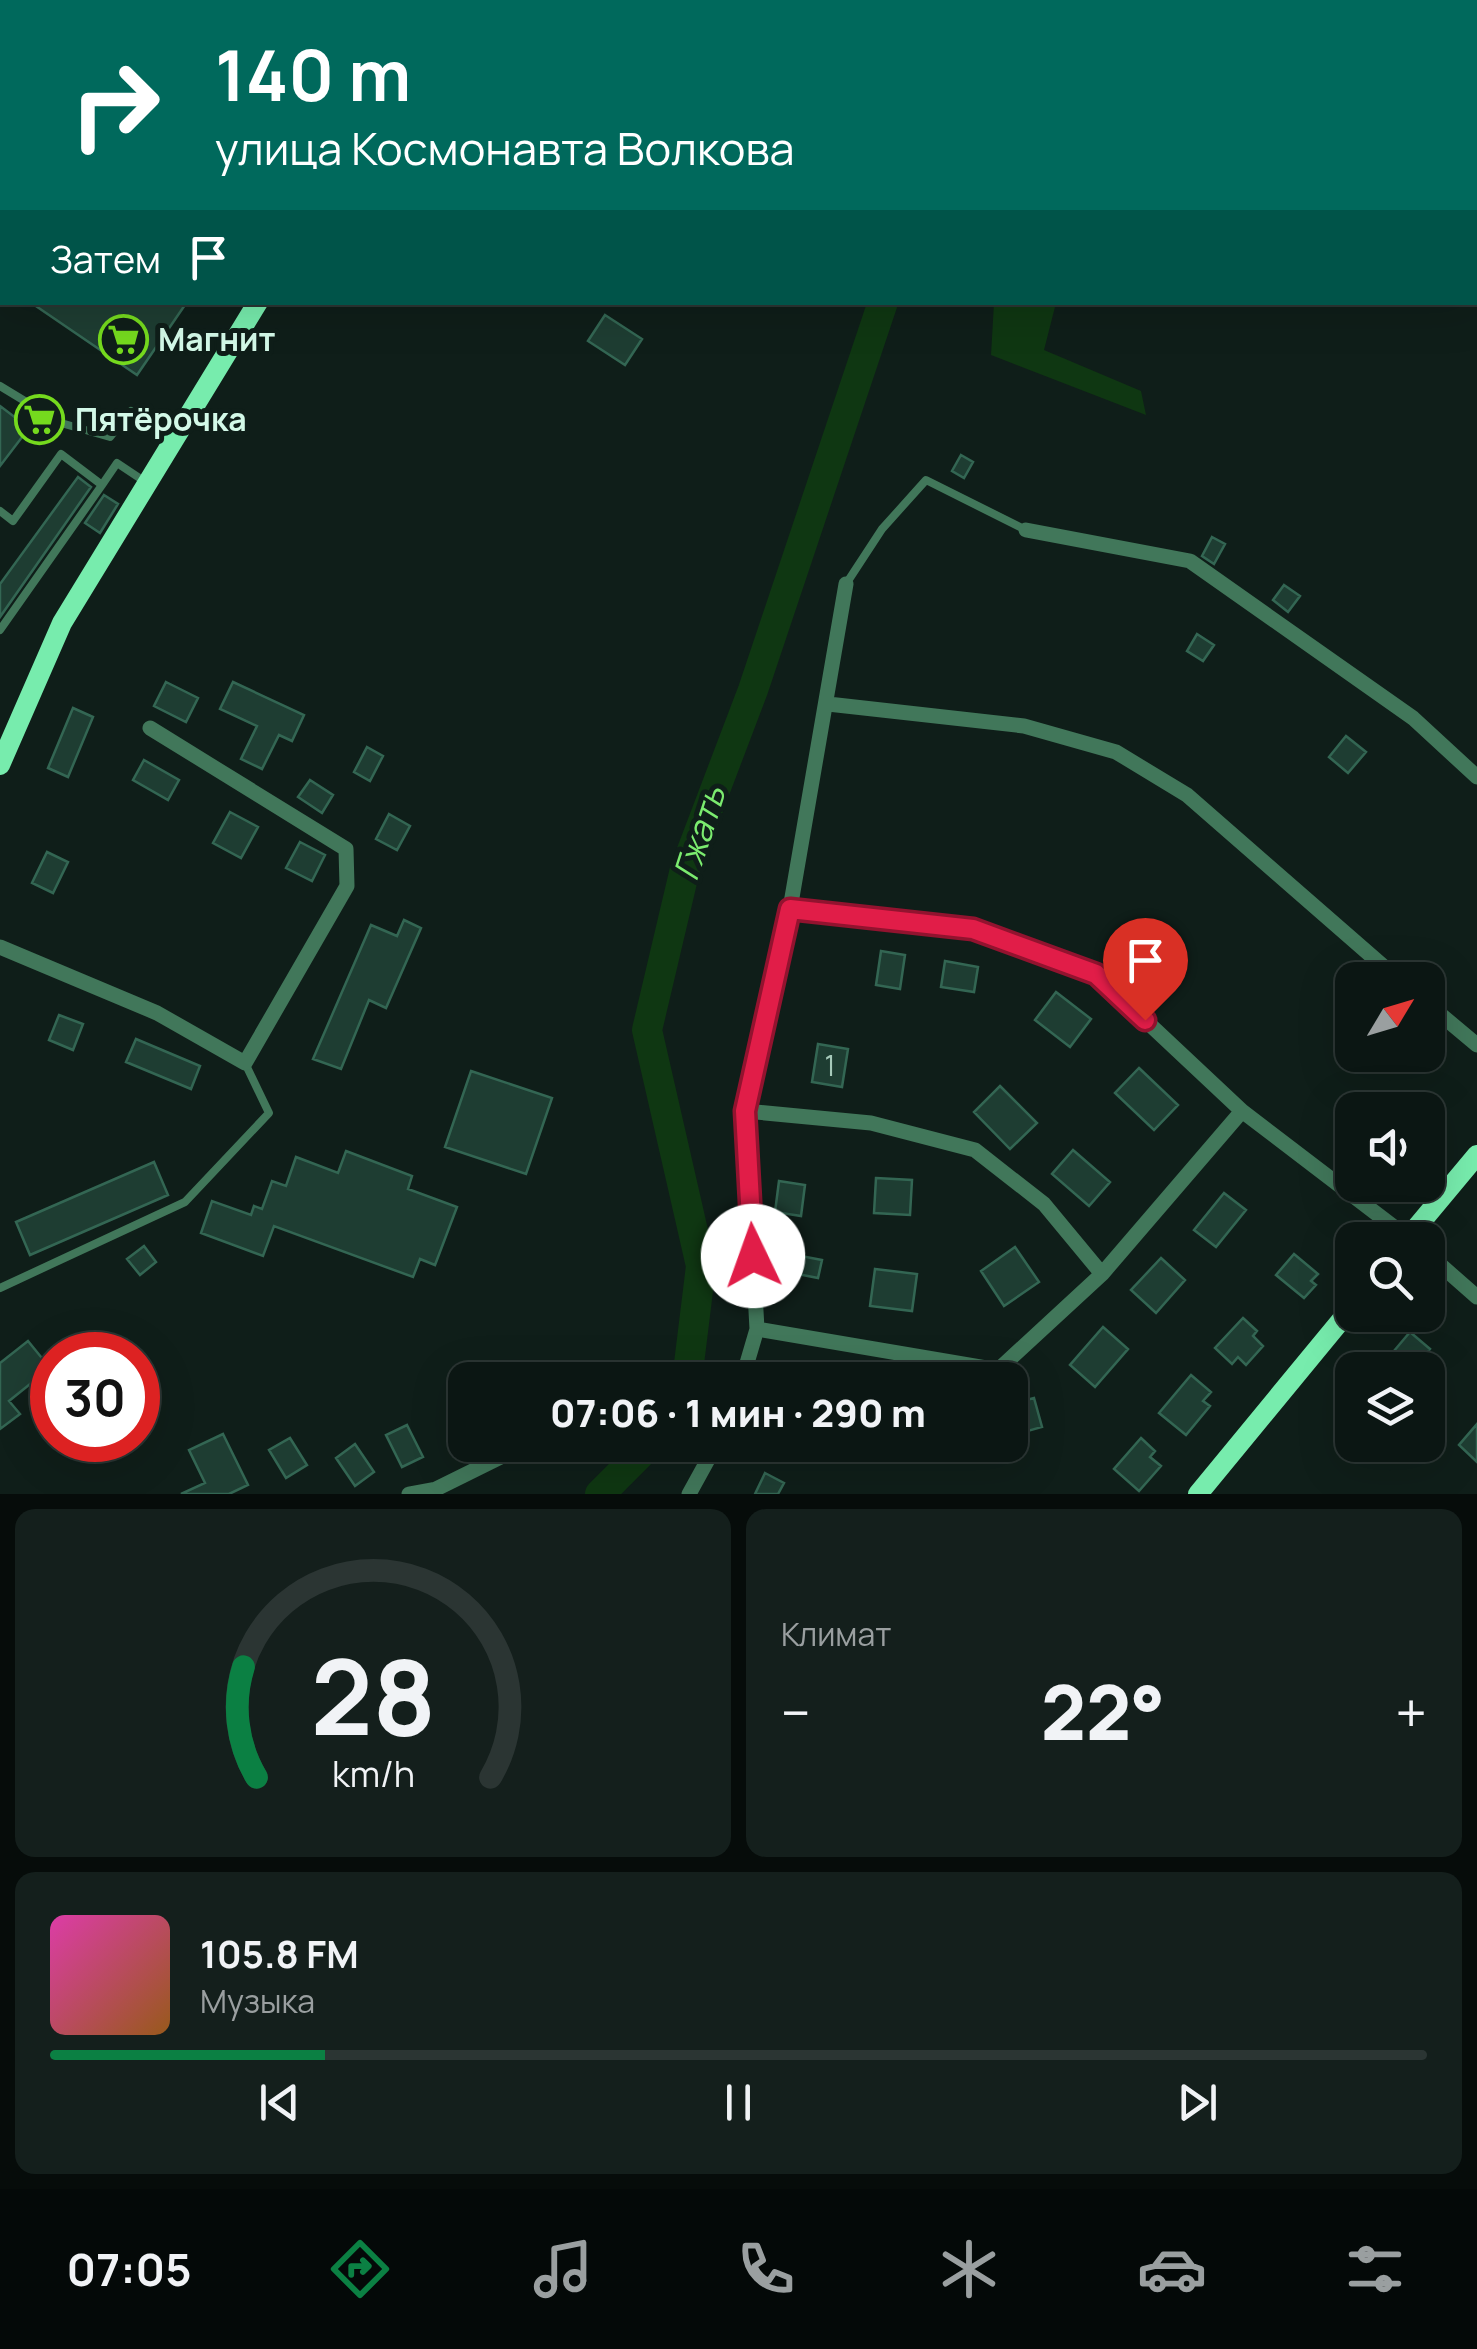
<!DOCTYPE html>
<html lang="ru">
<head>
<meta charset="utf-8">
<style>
	:root { --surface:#0b1613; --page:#141f1c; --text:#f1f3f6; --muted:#9a9fa0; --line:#2b3533; --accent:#0b8043 }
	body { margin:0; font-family:Manrope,sans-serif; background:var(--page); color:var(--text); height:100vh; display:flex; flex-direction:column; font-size:38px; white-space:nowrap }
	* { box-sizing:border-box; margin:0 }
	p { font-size:32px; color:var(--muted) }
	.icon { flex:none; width:55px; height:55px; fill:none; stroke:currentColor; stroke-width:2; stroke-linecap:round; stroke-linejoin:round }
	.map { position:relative; height:1494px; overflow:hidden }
	.side { display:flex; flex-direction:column; gap:15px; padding:15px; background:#060c0a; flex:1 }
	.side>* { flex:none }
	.guide { position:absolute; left:0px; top:0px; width:1478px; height:305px; box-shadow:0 10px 40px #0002,0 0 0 2px var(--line); background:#00695c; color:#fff; overflow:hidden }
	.needle { width:65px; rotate:52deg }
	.tools { position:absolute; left:1335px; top:962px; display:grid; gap:20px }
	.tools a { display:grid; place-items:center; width:110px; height:110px; border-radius:20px; background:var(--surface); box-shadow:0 10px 40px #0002,0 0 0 2px var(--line); font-size:50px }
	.speed { position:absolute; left:30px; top:1332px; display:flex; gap:20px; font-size:50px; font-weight:700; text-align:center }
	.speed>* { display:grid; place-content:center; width:130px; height:130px; border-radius:50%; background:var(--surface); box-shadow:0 10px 40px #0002,0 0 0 2px var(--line); line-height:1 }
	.speed .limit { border:15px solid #d22; background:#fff; color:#111 }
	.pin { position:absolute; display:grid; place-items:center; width:85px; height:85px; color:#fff; margin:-102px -42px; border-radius:50% 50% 50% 0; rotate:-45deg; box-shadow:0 0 10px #0007 }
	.pin .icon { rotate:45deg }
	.me { position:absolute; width:110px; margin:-55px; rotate:357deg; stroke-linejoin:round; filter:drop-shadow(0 0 8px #0008) }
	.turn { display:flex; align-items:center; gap:35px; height:210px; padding:0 50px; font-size:45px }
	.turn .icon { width:130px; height:130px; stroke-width:2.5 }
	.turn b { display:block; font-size:70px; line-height:85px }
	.then { display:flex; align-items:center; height:95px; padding:0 50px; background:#0003; gap:20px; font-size:38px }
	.big { font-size:75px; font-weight:800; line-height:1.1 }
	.side .card { flex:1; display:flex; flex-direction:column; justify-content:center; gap:15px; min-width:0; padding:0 35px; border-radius:20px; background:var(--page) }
	.side .dial { align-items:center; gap:0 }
	.dial svg { height:260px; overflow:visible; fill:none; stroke:var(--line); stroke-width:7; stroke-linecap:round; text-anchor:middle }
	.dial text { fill:var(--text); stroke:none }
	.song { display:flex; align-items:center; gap:30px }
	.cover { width:120px; height:120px; border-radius:15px; background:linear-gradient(135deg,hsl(320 70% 55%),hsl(30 70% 35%)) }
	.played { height:10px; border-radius:5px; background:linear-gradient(90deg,var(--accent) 20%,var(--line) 20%) }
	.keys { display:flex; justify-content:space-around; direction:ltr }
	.heat { display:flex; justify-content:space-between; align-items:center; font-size:55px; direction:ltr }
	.side .tiles { flex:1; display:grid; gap:15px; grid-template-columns:1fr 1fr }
	.card:last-child { grid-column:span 2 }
	.trip { position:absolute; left:448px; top:1362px; width:580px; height:100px; border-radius:20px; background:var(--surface); box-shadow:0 10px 40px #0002,0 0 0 2px var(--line); font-weight:800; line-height:100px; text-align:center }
	.tab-bar { display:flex; height:160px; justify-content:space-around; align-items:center; background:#040908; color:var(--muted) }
	.tab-bar .icon { width:70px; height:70px }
	.tab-bar .on { color:var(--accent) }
	.tab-bar b { font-size:45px; color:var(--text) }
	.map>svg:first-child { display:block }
	.water { fill:#0f3712 }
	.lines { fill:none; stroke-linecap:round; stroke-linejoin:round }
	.river { stroke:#0f3712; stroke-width:30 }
	.building { fill:#1e3d32; stroke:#336653; stroke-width:2.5 }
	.lane { stroke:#41775a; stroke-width:8 }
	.street { stroke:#41775a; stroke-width:15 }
	.secondary { stroke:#77ecad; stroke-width:20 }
	.route-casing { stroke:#92132f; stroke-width:25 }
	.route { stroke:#e11d48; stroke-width:18 }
	.labels { text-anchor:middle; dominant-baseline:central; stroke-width:10; stroke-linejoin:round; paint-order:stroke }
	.number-label { font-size:28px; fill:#a6caba }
	.poi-label { font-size:32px; font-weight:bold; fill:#d3f9e8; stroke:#0f1e19; text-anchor:start }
	.water-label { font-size:35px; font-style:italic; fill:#7beb6f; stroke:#0f1e19 }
</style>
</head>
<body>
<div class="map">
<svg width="1477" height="1494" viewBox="0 0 1477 1494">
	<rect width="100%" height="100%" fill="#0f1e19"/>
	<path class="water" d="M994 303H1056L1044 350 1141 391 1146 415 991 355Z"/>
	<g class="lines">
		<path class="river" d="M983 2 984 0
			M687 1380 701 1266 647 1030 685 869 753 690 883 302
			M600 1494 649 1445"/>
	</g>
	<path class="building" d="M30 302H187L137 375Z
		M605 315 642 339 625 365 588 341Z
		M0 406 29 428 0 466Z
		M961 455 973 462 964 478 952 471Z
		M78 477 91 487 0 617V584Z
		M104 495 118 504 100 533 85 523Z
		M1212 537 1225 544 1214 564 1202 556Z
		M1284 585 1300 596 1288 612 1273 600Z
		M1197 634 1214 645 1203 661 1187 651Z
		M166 682 198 698 186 722 154 706Z
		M233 682 304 715 292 741 279 735 262 769 241 759 257 726 220 709Z
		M73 708 93 717 68 777 48 768Z
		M1346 736 1366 752 1348 773 1329 757Z
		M367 747 383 756 370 781 354 772Z
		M144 760 179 780 168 800 133 780Z
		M310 780 333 795 322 813 298 797Z
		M230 812 258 827 241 858 213 843Z
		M389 814 410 826 397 850 376 839Z
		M300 842 325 855 312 881 286 868Z
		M47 852 68 862 53 893 32 883Z
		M404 920 421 928 386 1008 369 1000 341 1069 313 1059 371 925 397 936Z
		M881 951 905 955 900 989 876 985Z
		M945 961 978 967 974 992 941 987Z
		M1056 992 1091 1019 1070 1047 1035 1020Z
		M59 1015 83 1024 73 1050 49 1040Z
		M136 1039 200 1066 191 1089 126 1062Z
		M818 1044 848 1049 842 1087 812 1082Z
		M1139 1068 1178 1105 1154 1130 1115 1093Z
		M471 1071 552 1098 526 1174 445 1147Z
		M1000 1086 1037 1123 1010 1149 974 1112Z
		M1073 1150 1110 1182 1089 1206 1052 1174Z
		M346 1151 412 1176 408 1189 457 1207 435 1265 420 1259 413 1277 274 1226 263 1256 201 1233 212 1201 251 1215 254 1206 262 1209 272 1181 286 1186 296 1157 338 1173Z
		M154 1162 168 1195 30 1255 16 1222Z
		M876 1178 912 1180 910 1215 874 1213Z
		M779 1181 805 1185 801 1216 775 1212Z
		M1224 1193 1246 1210 1216 1247 1194 1230Z
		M144 1246 156 1262 140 1275 127 1259Z
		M1015 1247 1039 1282 1004 1306 981 1271Z
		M780 1252 822 1260 818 1278 777 1270Z
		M1294 1254 1318 1274 1311 1281 1316 1285 1304 1298 1276 1275Z
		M1161 1258 1185 1280 1156 1313 1131 1290Z
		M875 1269 917 1274 912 1311 870 1306Z
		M1243 1318 1257 1331 1253 1336 1263 1346 1246 1365 1238 1357 1232 1364 1215 1348Z
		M1103 1327 1128 1349 1095 1387 1070 1365Z
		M1410 1332 1430 1349 1413 1370H1402L1388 1358Z
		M28 1341 50 1368 9 1401 20 1414 0 1429V1363Z
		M1352 1369V1404L1335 1389Z
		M1191 1375 1211 1392 1203 1401 1210 1406 1186 1435 1159 1413Z
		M1034 1398 1042 1427 1010 1436V1404Z
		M1477 1424V1462L1459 1445Z
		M407 1425 423 1457 402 1467 386 1435Z
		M223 1434 248 1485 229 1494H181L205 1483 189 1450Z
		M290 1438 307 1465 286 1478 269 1450Z
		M1141 1438 1155 1451 1150 1457 1161 1466 1139 1491 1114 1469Z
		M355 1444 374 1472 355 1486 336 1458Z
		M765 1473 784 1483 778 1494H755Z"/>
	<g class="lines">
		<path class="lane" d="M0 197 2 193
			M0 386 61 423 110 437 131 411 170 437
			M0 511 13 521 61 454 102 485 117 463 147 483
			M846 584 882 529 926 480 1026 530
			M0 630 102 485
			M0 1288 185 1202 269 1113 245 1063"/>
		<path class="street" d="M0 47 2 49
			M1026 530 1190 561 1413 718 1477 777
			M846 584 790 909 973 929 1096 974 1242 1111 1411 1240
			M828 704 1024 726 1116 752 1187 795 1399 980
			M0 947 157 1013 245 1063 347 886 346 849 150 728
			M1428 1004 1477 1045
			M745 1111 871 1123 975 1150 1044 1204 1102 1274
			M1428 1254 1477 1297
			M757 1329 998 1370 1102 1274 1242 1111
			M742 1380 757 1329 745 1111 790 909
			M409 1494 436 1489 513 1451
			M689 1494 716 1445"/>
		<path class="secondary" d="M435 2 436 0
			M0 765 62 623 258 302
			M1406 1240 1477 1155
			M1198 1494 1352 1307"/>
	</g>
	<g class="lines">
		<defs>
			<path id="route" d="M753 1256 745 1111 790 909 973 929 1096 974 1145 1020"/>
		</defs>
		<use href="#route" class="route-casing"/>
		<use href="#route" class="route"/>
	</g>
	<defs>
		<symbol id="supermarket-ring" viewBox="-11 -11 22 22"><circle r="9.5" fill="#0f1e19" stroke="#75da1e" stroke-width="1.5"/><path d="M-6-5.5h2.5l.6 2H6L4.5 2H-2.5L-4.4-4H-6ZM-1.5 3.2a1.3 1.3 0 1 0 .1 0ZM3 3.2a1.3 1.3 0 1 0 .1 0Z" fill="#75da1e"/></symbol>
	</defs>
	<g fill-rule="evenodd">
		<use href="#supermarket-ring" x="96" y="312" width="55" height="55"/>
		<use href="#supermarket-ring" x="12" y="392" width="55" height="55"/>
	</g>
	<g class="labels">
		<g class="number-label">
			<text x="830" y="1065">1</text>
		</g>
		<g class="poi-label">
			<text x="158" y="339">Магнит</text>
			<text x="75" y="419">Пятёрочка</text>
		</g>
		<g class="water-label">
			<text transform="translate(699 833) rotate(-72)">Гжать</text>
		</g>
	</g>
</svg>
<div class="tools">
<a><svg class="needle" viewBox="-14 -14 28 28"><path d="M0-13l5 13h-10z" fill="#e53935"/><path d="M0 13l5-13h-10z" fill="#9a9fa0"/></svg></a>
<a><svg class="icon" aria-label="sound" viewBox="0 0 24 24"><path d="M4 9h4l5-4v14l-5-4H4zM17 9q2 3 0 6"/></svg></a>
<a><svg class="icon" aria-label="search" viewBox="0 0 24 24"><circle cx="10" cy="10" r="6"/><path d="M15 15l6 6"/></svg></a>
<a><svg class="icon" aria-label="layers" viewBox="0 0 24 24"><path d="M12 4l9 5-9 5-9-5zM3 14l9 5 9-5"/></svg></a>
</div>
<div class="speed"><div class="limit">30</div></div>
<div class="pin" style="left:1145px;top:1020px;background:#d93025"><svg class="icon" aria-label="arrive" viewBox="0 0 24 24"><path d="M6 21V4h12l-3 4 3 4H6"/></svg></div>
<svg class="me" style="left:753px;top:1256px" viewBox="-20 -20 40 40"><circle r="19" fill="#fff"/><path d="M0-13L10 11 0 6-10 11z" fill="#e11d48"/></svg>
<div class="trip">07:06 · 1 мин · 290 m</div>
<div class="guide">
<div class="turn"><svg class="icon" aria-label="right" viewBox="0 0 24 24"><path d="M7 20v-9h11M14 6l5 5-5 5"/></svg><div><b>140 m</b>улица Космонавта Волкова</div></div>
<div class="then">Затем<svg class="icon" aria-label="arrive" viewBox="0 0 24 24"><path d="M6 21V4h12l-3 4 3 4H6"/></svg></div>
</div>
</div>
<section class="side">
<div class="tiles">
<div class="card dial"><svg viewBox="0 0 100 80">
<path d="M14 69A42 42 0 1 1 86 69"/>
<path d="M14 69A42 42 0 0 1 10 35" stroke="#0b8043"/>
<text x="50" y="56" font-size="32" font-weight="700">28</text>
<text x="50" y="72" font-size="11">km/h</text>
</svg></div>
<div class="card"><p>Климат</p>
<div class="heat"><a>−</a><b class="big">22°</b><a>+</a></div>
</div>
<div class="card">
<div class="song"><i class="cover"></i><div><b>105.8 FM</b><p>Музыка</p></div></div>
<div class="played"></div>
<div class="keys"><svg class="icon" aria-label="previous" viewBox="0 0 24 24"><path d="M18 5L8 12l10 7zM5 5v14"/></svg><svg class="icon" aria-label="pause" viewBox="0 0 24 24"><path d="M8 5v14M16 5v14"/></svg><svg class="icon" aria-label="next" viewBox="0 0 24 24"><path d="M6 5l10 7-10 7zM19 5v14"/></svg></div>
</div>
</div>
</section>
<nav class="tab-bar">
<b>07:05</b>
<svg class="icon on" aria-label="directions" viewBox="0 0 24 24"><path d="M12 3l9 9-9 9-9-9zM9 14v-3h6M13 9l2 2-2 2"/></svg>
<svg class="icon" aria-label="music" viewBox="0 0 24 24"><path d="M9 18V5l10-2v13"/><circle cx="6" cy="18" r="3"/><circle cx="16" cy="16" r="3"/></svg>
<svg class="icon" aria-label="phone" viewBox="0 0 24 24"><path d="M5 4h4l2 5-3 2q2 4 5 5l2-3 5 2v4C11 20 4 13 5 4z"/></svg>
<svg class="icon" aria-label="climate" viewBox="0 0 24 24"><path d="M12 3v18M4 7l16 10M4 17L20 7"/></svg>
<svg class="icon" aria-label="car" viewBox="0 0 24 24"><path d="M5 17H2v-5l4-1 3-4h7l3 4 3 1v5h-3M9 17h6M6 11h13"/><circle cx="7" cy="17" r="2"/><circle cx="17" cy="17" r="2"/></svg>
<svg class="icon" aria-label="filters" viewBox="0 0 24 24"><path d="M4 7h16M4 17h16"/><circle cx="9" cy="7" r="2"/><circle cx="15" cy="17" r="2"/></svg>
</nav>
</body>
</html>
